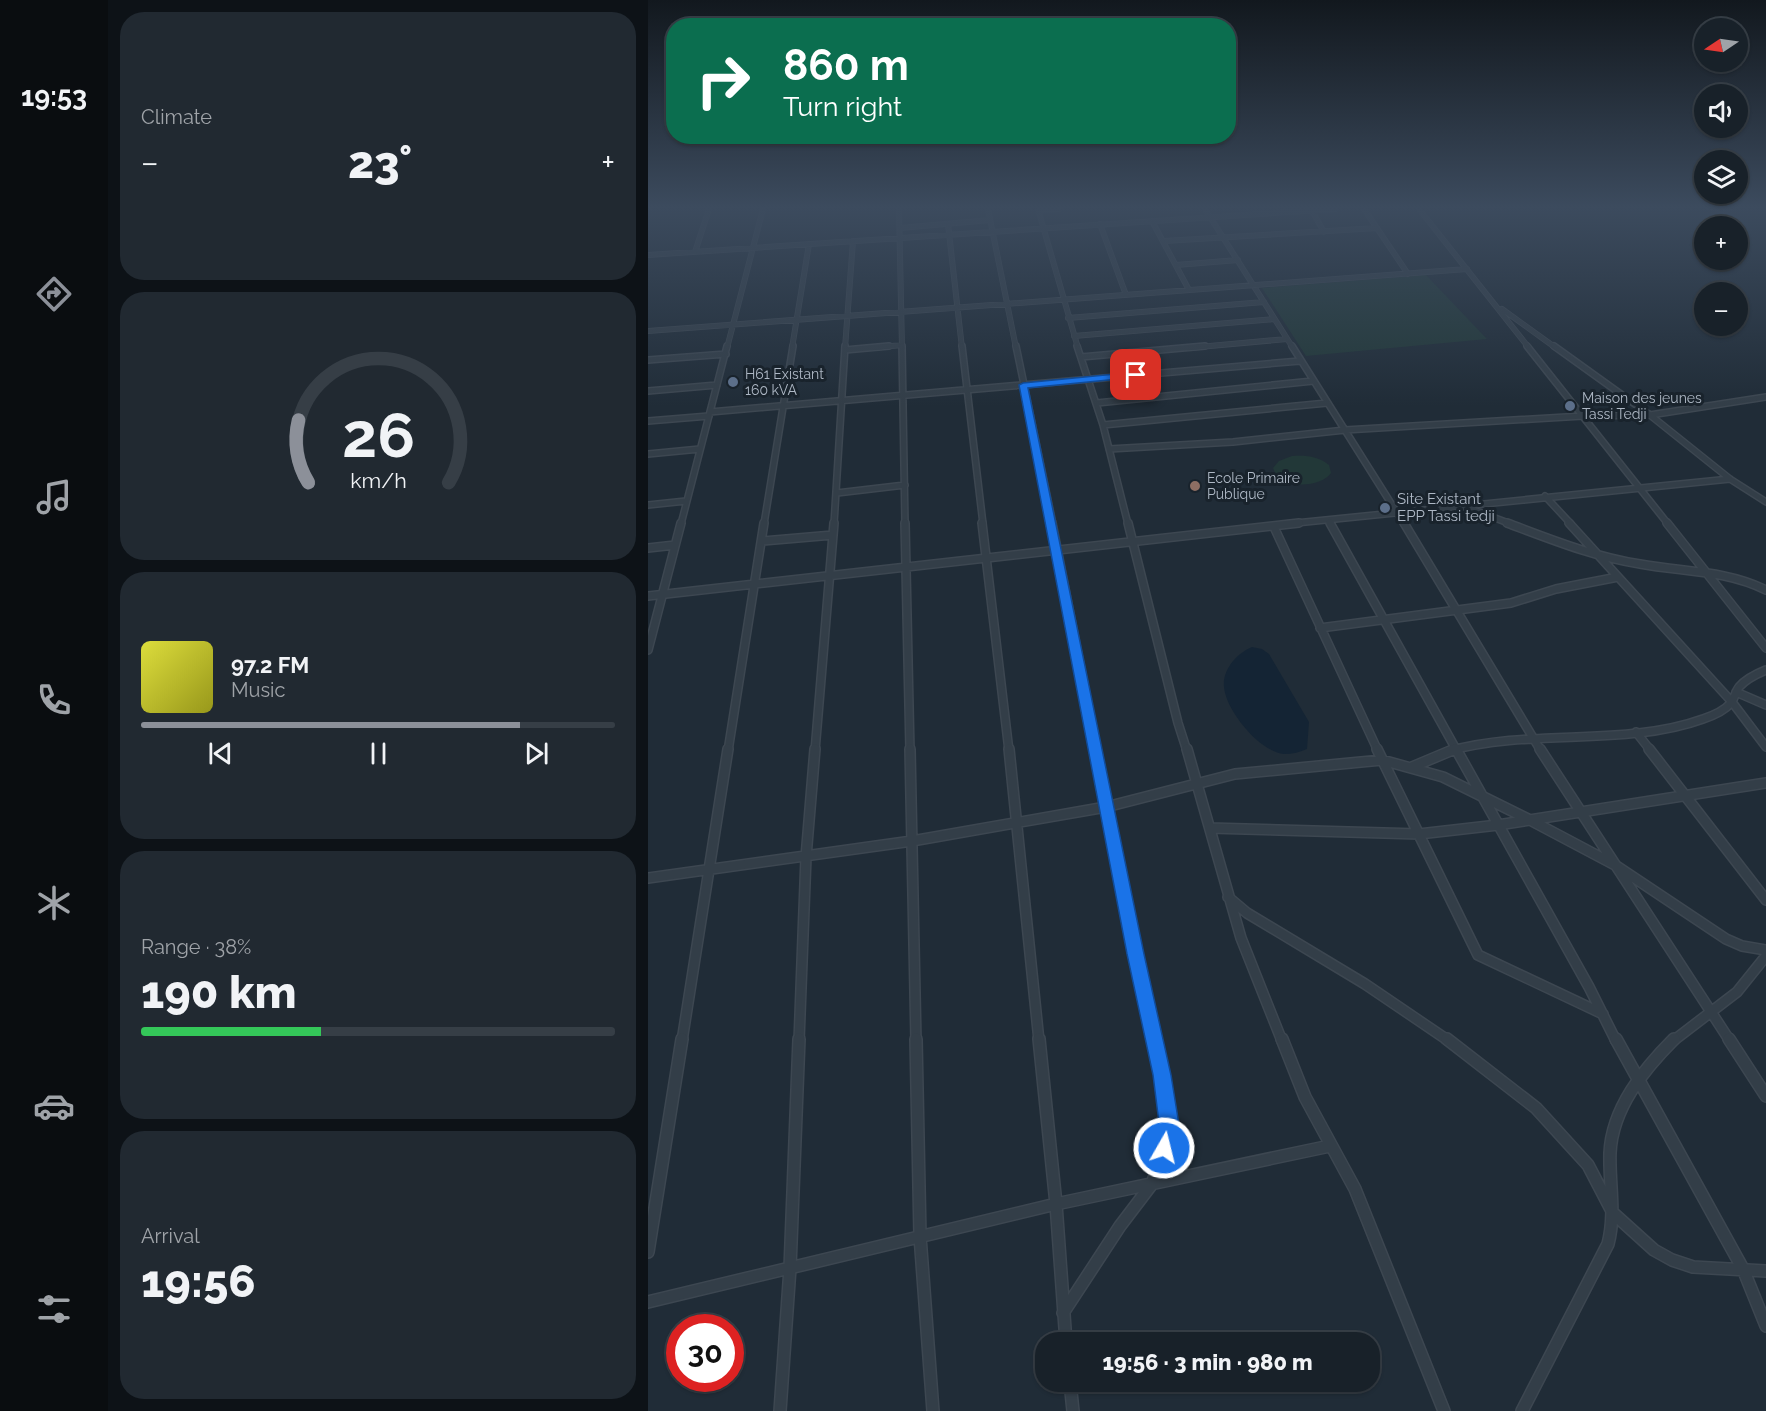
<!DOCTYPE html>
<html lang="en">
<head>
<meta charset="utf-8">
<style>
	:root { --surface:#182129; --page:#212931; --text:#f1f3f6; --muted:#9fa3a8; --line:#363e46; --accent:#8c9099 }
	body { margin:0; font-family:Raleway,sans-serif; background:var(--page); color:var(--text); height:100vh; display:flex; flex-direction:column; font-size:22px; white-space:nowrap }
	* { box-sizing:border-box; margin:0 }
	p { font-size:20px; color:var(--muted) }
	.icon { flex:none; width:33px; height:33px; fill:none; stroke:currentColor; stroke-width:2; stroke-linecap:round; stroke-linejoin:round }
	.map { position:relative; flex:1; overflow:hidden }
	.panel { display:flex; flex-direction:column; gap:12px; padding:12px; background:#0d1217; width:540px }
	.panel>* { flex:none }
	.top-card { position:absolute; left:18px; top:18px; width:570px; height:126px; border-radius:24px; box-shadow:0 2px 4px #0004,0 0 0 2px var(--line); background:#0b6e4f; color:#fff; overflow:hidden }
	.needle { width:39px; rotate:257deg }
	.fabs { position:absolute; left:1046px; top:18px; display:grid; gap:12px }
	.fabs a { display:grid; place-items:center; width:54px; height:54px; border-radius:50%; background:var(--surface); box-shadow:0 2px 4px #0004,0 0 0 2px var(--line); font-size:30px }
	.speed { position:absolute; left:18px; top:1314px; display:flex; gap:12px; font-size:30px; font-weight:700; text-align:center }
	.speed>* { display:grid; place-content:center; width:78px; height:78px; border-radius:50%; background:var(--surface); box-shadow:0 2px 4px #0004,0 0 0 2px var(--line); line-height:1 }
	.speed .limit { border:9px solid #d22; background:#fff; color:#111 }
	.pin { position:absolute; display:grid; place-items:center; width:51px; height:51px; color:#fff; margin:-26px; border-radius:12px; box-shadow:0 3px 9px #0006 }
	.me { position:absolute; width:66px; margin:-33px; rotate:8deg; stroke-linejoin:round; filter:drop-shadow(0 0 4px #0008) }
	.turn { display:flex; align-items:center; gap:21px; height:126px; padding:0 18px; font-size:27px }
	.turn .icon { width:78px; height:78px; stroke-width:2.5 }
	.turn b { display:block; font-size:42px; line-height:51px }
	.big { font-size:45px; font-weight:800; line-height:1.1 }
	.panel .card { flex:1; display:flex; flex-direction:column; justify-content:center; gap:9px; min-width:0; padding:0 21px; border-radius:24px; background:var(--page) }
	.panel .dial { align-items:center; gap:0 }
	.dial svg { height:156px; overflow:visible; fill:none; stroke:var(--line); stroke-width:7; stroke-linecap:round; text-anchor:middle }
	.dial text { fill:var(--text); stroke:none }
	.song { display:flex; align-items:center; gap:18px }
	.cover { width:72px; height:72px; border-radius:9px; background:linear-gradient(135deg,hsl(60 70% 55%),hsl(60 70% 35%)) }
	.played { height:6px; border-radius:3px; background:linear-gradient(90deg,var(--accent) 80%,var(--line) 80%) }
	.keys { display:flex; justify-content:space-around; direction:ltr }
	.heat { display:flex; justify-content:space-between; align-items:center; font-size:33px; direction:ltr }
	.charge { height:9px; border-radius:4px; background:linear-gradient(90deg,#34c759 38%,var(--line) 0) }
	.trip { position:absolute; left:387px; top:1332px; width:345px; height:60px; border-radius:24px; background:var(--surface); box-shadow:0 2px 4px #0004,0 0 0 2px var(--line); font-weight:800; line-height:60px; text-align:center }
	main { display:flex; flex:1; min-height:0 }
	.tab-bar { display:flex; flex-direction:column; width:108px; justify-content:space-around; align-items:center; background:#0a0d10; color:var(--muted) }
	.tab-bar .icon { width:42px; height:42px }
	.tab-bar .on { color:var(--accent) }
	.tab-bar b { font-size:27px; color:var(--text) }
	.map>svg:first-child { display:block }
	.green { fill:#223838 }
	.water { fill:#142434 }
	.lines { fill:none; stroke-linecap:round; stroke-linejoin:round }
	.street-far4-casing { stroke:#3d4751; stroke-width:6 }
	.street-far3-casing { stroke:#3d4751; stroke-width:8 }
	.street-far2-casing { stroke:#3d4751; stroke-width:10 }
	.street-far1-casing { stroke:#3d4751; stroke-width:12 }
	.street-casing { stroke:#3d4751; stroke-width:14 }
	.street-far4 { stroke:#333e48; stroke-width:4.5 }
	.street-far3 { stroke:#333e48; stroke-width:5 }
	.street-far2 { stroke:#333e48; stroke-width:7 }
	.street-far1 { stroke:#333e48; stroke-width:9 }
	.street { stroke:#333e48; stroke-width:11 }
	.route { fill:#1a73e8; stroke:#114b97; stroke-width:1.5 }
	.service-dot { fill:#5c6f8a; stroke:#19232c; stroke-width:2 }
	.education-dot { fill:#8d6e63; stroke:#19232c; stroke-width:2 }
	.labels { text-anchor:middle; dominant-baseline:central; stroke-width:6; stroke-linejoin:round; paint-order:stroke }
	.far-poi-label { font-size:14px; fill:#aeb8c5; stroke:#19232c; text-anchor:start }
	.poi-label { font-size:15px; fill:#aeb8c5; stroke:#19232c; text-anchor:start }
</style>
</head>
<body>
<main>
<nav class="tab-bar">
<b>19:53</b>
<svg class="icon on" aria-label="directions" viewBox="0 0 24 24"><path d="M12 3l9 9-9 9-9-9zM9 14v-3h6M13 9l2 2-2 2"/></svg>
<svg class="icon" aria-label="music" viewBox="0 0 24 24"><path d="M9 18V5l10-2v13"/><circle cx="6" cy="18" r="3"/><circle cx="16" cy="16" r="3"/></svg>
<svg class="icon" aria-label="phone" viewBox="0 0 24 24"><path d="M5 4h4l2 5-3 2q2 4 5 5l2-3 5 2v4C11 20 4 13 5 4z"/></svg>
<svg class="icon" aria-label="climate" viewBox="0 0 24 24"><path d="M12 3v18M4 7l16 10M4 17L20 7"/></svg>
<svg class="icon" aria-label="car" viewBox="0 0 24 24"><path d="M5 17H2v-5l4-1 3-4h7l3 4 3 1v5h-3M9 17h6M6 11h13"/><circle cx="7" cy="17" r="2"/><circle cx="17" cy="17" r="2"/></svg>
<svg class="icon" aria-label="filters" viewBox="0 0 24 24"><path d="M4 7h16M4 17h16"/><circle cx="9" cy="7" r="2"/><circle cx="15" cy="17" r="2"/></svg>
</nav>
<section class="panel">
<div class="card"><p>Climate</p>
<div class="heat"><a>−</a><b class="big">23°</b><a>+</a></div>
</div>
<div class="card dial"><svg viewBox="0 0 100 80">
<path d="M14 69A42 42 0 1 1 86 69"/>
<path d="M14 69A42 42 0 0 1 9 37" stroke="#8c9099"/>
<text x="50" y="56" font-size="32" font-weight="700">26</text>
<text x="50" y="72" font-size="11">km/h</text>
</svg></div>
<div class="card">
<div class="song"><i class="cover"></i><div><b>97.2 FM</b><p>Music</p></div></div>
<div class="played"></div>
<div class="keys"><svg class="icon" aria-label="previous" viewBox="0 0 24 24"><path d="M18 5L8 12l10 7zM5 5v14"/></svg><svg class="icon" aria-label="pause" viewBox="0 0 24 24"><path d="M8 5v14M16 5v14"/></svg><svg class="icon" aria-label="next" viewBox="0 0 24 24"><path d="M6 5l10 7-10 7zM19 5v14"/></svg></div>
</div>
<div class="card"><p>Range · 38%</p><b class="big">190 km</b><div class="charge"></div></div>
<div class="card"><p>Arrival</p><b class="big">19:56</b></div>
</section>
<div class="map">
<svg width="1118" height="1411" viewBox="0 0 1118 1411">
	<rect width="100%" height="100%" fill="#202c37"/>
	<path class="green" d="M778 275 839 339 658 356 614 288Z
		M644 456C658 455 670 456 681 465L683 473C671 489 632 489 625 468L631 461Z"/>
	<path class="water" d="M604 647 614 649 621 654 661 722 659 749C652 752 645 754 636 754 612 752 578 711 576 687 574 670 589 653 604 647Z"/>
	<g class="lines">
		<defs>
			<path id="street-far4" d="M251 209 254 348
				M340 209 368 348
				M390 209 430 348
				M557 209 645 348
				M663 209 676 232
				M716 209 760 274
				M771 209 881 348
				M391 210 410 209
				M504 221 541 290
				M300 224 314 348
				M452 224 478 295
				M252 228 342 220
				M516 241 729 228
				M47 252 61 209
				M0 255 687 209
				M528 265 590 260
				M854 309 908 348
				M420 318 616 302
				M0 331 819 269
				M426 336 626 319
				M79 348 115 209
				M144 348 161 244
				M197 348 205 241
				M224 348 254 345
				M540 348 639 339"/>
			<path id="street-far3" d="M254 346 257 524
				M314 346 335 524
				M368 346 405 524
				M429 346 455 425 480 524
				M644 346 756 524
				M879 346 1020 524
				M906 346 1002 415 1082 479 1118 502
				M197 350 241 346
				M433 357 557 346
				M0 360 78 354
				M0 391 69 385
				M449 403 665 381
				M62 412 652 361
				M0 421 61 416
				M455 425 679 403
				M461 449 585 442 697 430 935 416 1002 415 1118 397
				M0 454 52 449
				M189 493 257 485
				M897 496 923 524
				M0 505 38 501
				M815 506 863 524
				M681 521 683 524
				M33 524 79 346
				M116 524 145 346
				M186 524 197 346
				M638 524 1082 479"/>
			<path id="street-far2" d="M257 523 262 751
				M334 523 361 751
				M404 523 449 751
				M480 523 530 723 539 751
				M682 523 809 751
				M756 523 893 751
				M859 523C902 539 946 557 992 564 1035 572 1078 570 1118 590
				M921 523 1084 702 1118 747
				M1019 523 1118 648
				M626 527 730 751
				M115 541 185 535
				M0 548 27 545
				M0 596 651 523
				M672 628 863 603 908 589 970 577
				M0 650 33 523
				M1088 692 1118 705
				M988 732 1003 751
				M80 751 116 523
				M167 751 186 523
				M801 751C884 728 978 747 1055 719 1064 716 1076 711 1083 703 1087 698 1087 692 1091 687 1098 679 1108 674 1118 670"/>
			<path id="street-far1" d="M262 749 268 1041
				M361 749 391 1041
				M448 749 507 1041
				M539 749 593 938 634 1041
				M729 749 830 955 955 1014
				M808 749 941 987 968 1041
				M892 749 1082 1041
				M1001 749 1118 900
				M764 767 807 749
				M562 828 771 834 850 825 1118 783
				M0 878 264 841 458 807 587 774 734 760 795 777 882 820 967 865 1078 939 1094 946 1118 950
				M580 897 599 913 717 984 801 1041
				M34 1041 80 749
				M151 1041 158 857 167 749
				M1025 1041 1089 992 1118 956"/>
			<path id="street" d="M268 1039 272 1236 285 1411
				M391 1039 408 1204 418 1342
				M634 1039 657 1097 707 1189 796 1411
				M799 1039 888 1108 940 1165 965 1213 1006 1250 1024 1260 1045 1267 1118 1271
				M968 1039 1095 1269 1118 1326
				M1081 1039 1118 1096
				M0 1252 34 1039
				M0 1302 408 1204 682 1146
				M415 1313 472 1226 504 1184 522 1131 506 1039
				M422 1382 425 1411
				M132 1411 142 1268 151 1039
				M874 1411 960 1244C968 1213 961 1184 962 1153 964 1108 996 1069 1026 1039"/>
		</defs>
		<use href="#street-far4" class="street-far4-casing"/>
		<use href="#street-far3" class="street-far3-casing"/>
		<use href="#street-far2" class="street-far2-casing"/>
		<use href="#street-far1" class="street-far1-casing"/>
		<use href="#street" class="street-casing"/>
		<use href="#street-far4" class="street-far4"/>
		<use href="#street-far3" class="street-far3"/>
		<use href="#street-far2" class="street-far2"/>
		<use href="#street-far1" class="street-far1"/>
		<use href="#street" class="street"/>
	</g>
	<linearGradient id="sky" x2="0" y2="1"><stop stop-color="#12181e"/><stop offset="0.51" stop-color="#3c4b5e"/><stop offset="1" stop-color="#3c4b5e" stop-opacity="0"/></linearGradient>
	<rect width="1118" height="406" fill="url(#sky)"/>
	<path class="route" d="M488 372 493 375 491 377 380 388 496 954 523 1075 532 1131 523 1155 516 1158 509 1155 506 1148 512 1131 505 1075 479 954 371 385 375 383Z"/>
	<g class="service-dot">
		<circle cx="85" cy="382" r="6"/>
		<circle cx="922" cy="406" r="6"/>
		<circle cx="737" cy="508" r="6"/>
	</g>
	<circle class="education-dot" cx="547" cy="486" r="6"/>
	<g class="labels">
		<g class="far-poi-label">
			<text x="97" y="374">H61 Existant<tspan x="97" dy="16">160 kVA</tspan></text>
			<text x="934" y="398">Maison des jeunes<tspan x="934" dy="16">Tassi Tedji</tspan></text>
			<text x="559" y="478">Ecole Primaire<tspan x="559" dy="16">Publique</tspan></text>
		</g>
		<g class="poi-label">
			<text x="749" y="499">Site Existant<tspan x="749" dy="17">EPP Tassi tedji</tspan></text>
		</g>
	</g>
</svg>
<div class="fabs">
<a><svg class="needle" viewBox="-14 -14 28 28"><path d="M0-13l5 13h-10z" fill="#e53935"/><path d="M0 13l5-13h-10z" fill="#9fa3a8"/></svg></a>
<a><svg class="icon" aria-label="sound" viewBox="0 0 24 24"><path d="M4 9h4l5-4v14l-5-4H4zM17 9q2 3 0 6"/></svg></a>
<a><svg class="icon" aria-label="layers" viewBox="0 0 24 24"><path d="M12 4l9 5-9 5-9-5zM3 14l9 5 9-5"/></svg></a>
<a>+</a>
<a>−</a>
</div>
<div class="speed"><div class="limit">30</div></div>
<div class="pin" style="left:488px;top:375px;background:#d93025"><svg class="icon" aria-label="arrive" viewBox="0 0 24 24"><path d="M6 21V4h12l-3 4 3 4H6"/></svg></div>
<svg class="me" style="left:516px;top:1148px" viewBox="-20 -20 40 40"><circle r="17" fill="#1a73e8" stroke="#fff" stroke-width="3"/><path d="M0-11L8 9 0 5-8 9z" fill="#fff"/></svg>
<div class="trip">19:56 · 3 min · 980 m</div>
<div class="top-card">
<div class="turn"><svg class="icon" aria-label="right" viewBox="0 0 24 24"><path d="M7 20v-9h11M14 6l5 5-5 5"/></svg><div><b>860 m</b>Turn right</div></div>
</div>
</div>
</main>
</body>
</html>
